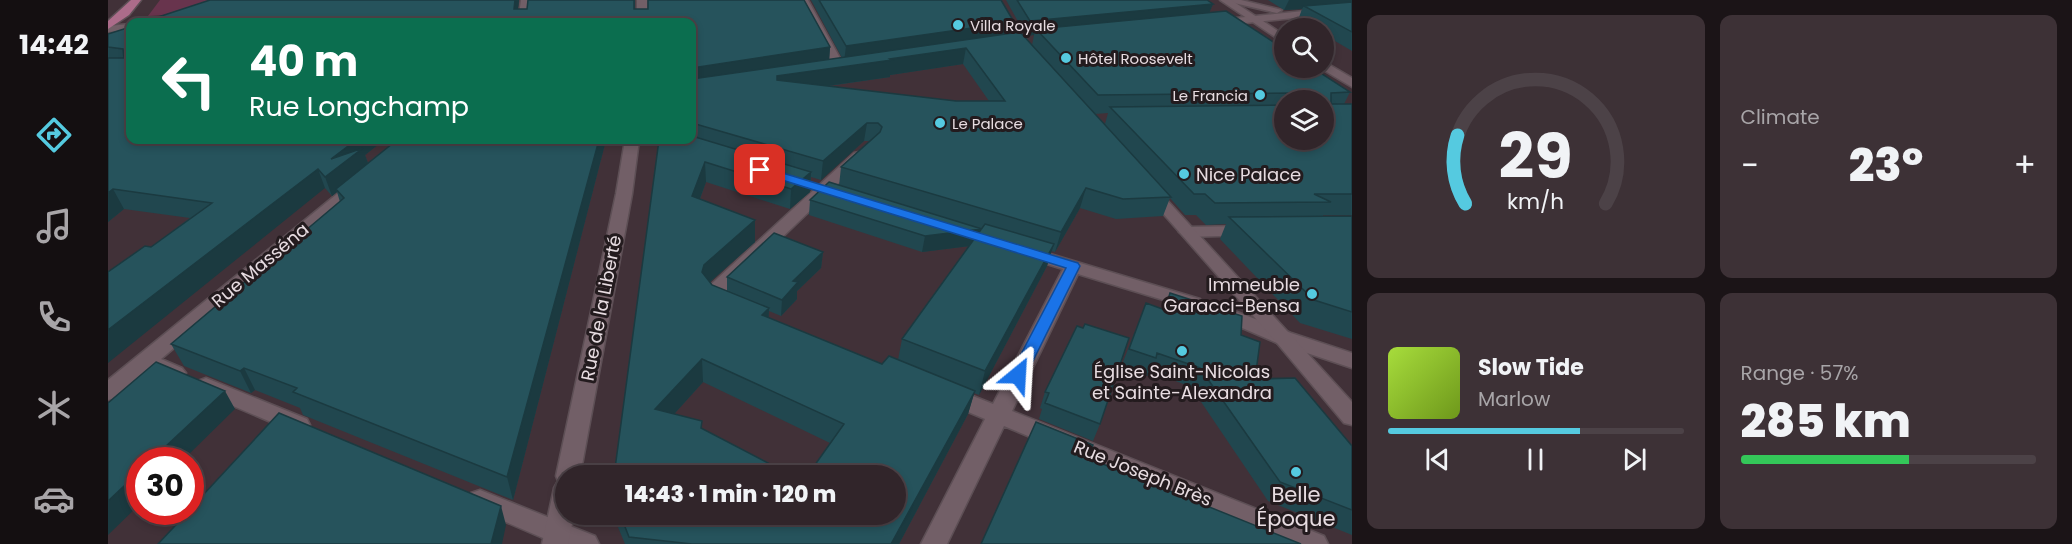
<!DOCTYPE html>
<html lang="en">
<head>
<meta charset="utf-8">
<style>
	:root { --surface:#31252a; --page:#3d3136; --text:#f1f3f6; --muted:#a8a5a8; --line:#4c4247; --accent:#55cae0 }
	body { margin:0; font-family:Poppins,sans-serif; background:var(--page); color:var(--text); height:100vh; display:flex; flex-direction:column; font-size:22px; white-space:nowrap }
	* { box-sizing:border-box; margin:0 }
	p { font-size:20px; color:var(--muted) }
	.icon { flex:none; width:33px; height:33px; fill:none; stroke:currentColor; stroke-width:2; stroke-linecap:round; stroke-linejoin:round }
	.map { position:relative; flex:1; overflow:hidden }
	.side { display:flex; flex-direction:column; gap:15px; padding:15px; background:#1b1417; width:720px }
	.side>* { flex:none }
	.top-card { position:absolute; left:18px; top:18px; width:570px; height:126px; border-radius:12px; box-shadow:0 3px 9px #0003,0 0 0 2px var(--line); background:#0b6e4f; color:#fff; overflow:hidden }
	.fabs { position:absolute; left:1166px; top:18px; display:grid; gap:12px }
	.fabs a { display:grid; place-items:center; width:60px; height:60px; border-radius:50%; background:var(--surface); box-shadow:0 3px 9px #0003,0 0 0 2px var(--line); font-size:30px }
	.speed { position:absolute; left:18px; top:447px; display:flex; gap:12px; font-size:30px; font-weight:700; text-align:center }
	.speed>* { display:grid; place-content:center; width:78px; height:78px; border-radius:50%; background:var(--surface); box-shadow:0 3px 9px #0003,0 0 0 2px var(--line); line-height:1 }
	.speed .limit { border:9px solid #d22; background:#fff; color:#111 }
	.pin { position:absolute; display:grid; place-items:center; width:51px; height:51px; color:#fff; margin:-26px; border-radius:12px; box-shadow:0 3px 9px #0006 }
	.me { position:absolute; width:66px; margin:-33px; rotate:27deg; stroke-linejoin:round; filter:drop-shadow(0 0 4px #0008) }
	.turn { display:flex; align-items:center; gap:21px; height:126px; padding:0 24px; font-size:27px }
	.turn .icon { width:78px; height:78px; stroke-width:2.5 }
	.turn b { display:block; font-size:42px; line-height:51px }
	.big { font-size:45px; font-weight:800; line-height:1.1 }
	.side .tile { flex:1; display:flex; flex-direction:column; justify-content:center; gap:9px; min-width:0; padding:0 21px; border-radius:12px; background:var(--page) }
	.side .dial { align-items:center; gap:0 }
	.dial svg { height:156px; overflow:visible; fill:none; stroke:var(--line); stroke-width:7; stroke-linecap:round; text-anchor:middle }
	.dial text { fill:var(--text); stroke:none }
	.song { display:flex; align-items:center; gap:18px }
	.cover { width:72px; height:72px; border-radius:9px; background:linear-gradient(135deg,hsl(80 70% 55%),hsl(80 70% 35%)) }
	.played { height:6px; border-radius:3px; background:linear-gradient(90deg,var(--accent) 65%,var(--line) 65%) }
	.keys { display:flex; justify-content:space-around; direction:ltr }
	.heat { display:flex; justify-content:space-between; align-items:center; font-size:33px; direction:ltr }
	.charge { height:9px; border-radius:4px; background:linear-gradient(90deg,#34c759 57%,var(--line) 0) }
	.side .tiles { flex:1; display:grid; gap:15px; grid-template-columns:repeat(2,1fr) }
	.trip { position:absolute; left:447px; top:465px; width:351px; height:60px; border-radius:30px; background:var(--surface); box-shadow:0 3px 9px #0003,0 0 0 2px var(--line); font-weight:800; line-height:60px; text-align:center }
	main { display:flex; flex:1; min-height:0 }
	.tabs { display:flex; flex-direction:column; width:108px; justify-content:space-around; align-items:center; background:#140f11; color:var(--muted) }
	.tabs .icon { width:42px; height:42px }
	.tabs .selected { color:var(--accent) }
	.tabs b { font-size:27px; color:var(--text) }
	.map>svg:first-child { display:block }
	.green { fill:#68344d }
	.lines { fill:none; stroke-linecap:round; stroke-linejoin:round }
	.street-casing { stroke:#5d4f55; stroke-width:3 }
	.secondary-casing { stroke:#5d4f55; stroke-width:3 }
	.primary-casing { stroke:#5d4f55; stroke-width:3 }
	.street { fill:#725f67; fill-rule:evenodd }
	.secondary { fill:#725f67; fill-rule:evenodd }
	.primary { fill:#ac6c8a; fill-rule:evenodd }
	.wall { fill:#21474f; fill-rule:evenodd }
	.shaded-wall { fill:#1b3a40 }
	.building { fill:#26535c; stroke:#1b3a40; stroke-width:1.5; fill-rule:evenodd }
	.route { fill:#1a73e8; stroke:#114b97; stroke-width:1.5 }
	.poi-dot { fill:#55cae0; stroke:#231b1e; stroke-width:2 }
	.labels { text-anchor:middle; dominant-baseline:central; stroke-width:6; stroke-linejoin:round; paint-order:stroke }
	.far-poi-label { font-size:15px; fill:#e7dce1; stroke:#231b1e; text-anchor:start }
	.poi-label { font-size:18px; fill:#e7dce1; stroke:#231b1e; text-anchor:start }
	.street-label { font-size:18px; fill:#e7dce1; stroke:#231b1e }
	.near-poi-label { font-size:21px; fill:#e7dce1; stroke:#231b1e }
</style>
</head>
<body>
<main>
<nav class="tabs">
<b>14:42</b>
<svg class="icon selected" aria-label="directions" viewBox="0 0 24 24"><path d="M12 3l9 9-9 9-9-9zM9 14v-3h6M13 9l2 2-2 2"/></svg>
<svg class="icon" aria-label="music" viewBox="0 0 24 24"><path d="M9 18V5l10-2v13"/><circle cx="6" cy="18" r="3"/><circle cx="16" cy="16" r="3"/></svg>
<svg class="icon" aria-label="phone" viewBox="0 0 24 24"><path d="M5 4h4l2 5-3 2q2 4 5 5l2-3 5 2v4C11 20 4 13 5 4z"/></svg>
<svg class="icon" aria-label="climate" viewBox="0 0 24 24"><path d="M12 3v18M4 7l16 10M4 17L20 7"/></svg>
<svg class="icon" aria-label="car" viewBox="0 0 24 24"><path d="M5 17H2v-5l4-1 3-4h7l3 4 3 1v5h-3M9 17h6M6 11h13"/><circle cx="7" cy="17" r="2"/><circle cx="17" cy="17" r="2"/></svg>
</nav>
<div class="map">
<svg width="1244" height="544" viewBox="0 0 1244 544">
	<rect width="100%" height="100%" fill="#413138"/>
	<path class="green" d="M52 0H103L57 15 40 16Z"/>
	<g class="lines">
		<defs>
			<path id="street" d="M413 0H423L420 22H410Z
				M690 0H700L738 69 736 71 732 73 726 69Z
				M1113 0H1133L1174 10 1169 13Z
				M1244 6V12L1109 26 1104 23 1109 20Z
				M22 24V30L0 32V26Z
				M751 152 756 153 758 156 756 159 616 293 625 303 623 307H609L596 293 598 289 746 153Z
				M250 179 255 181 258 184 255 187 53 359 74 368 78 373 74 378 67 380 40 370 8 398 0 400V380L245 181Z
				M1138 226 1146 231 1144 235 1079 237 1071 232 1079 227Z
				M919 247 1092 299 1094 303 1092 307 1085 309 970 274 904 411 1216 536 1220 544H1178L896 426 839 544H813L877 419 834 401 831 395 834 389 842 387 885 404 955 269 913 256 910 252 913 248Z
				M1111 305 1183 333 1244 353V368L1169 343 1104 315 1101 311 1104 307Z
				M98 378 199 419 202 425 199 431 191 434 90 391 87 386 90 381Z
				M372 490 487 536 491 544H449L363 507 360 500 363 493Z"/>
			<path id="secondary" d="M529 0H539V22H529Z
				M1112 0H1123L1176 35V43Z
				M1215 61 1244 78V87L1212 68H1215Z
				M517 140H531L524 194 472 476H458V514H466L460 544H434L446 488 450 481 448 476 508 194Z
				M1042 185 1047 187 1244 402V425L1236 423 1169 343 1037 193 1034 190Z"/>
			<path id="primary" d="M23 0H33L21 15 0 29V21Z"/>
		</defs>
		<use href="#street" class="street-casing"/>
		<use href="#secondary" class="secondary-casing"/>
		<use href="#primary" class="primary-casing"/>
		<use href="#street" class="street"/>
		<use href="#secondary" class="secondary"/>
		<use href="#primary" class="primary"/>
	</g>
	<path class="wall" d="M102 0H411L410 9H419L420 0H527V9H540V0H696L722 47 721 60 734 58 703 0H893L906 22 904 33 912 32 924 45 926 35 918 36 898 0H1099L1105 4 1101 13 1118 11 1176 49V68H1205L1242 92 1236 104H1244V215H1215V216H1244V339L1192 323 1112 239 1118 224 1098 225 1088 215H1077L1062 198 1055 216 1008 219 972 208 947 252 943 251 939 266 871 395 866 393 860 414 791 544H517L507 520 506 514H788V476H699L722 443 595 382 566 414 594 421V429L685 476H506L551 140H584V22H35ZM855 64 881 101H848L721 86 782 77V75ZM1176 100H1215V140H1176ZM1000 113 997 124 987 114ZM756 141H762L733 167 731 186 721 182 702 200 701 215 814 252 861 246 794 339 790 360 781 356 774 364 660 318 661 311 673 316 689 299V291L713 268 715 252 666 233 619 277V291L604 285 602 282 647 242V220L592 199 598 182 682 209 702 192 703 177 713 180Z
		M1160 0H1244V51L1215 34V28H1205L1190 20 1194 9 1176 10Z
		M22 27V140H276L257 155 260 163 289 140H498L405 500 195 415 192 408 147 390 143 393 76 366 63 344 232 202 229 192 224 196 217 188 43 247 82 218 16 209 0 222V34Z
		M1062 293 1133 335 1147 379 1244 446V535L1160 501 1083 387 1042 371 1040 376 1013 367 1038 303 1055 309Z
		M969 326 992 424 985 441 931 419 934 409 932 408 937 392Z"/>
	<path class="shaded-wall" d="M407 0H411L408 22 406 9Z
		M1181 0H1244V4L1196 6 1194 9 1176 10Z
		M1105 4 1099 18 928 29 926 35 918 36 922 21Z
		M906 22 903 38 736 62 738 46Z
		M722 47 721 63 584 84V68Z
		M858 48 855 64 782 75V77L669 93V76Z
		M759 123 756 141 713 180 715 161Z
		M248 140H276L257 155 261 166 228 189 229 192 224 196 217 177 223 159Z
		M491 140H498L405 500 399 477Z
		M597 162 598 182 585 217 584 196Z
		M210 169 217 188 0 363V330Z
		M703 172 702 192 682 209 683 189Z
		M978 188 972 208 947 252 953 232Z
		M5 189 16 209 0 222V193Z
		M647 220V242L596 287 594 272 596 265Z
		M874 229 870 245 814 252 817 236Z
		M946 244 939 266 871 395 877 371Z
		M715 252 713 268 689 291V299L673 316 674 300 685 281Z
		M661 308 660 330 654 315Z
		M594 359 595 382 549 433 547 409Z
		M136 368 147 390 143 393 132 371Z
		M117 391 127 409 75 460H43Z
		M867 391 860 414 791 544H783Z
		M32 471V504L0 535V501Z
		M393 506 398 525 394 544H383Z"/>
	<path class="building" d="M102 0H407L406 9H419L420 0H526V9H540V0H696L722 47 584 68V22H35Z
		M711 0H893L906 22 738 46Z
		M909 0H1099L1105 4 922 21Z
		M1244 2V32L1196 6Z
		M1118 11 1176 49V68H1205L1242 92 1223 93V104H1244V194H1206L1223 202 1107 203 1097 194H1086L1002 107 1176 105V140H1215V100H1187L1186 93 990 95 928 29Z
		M22 27V140H248L223 159 255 148 217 177 210 169 0 330V272L37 246 43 247 104 203 5 189 0 193V58H16L15 49 0 47V34Z
		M912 32 1063 197 1015 199 978 188 953 232 733 167 772 132 774 127 770 123H759L715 161 584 123V79ZM858 48 897 101H848L669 80V76L784 60 782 59Z
		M584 136 703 172 683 189 597 162 584 196 647 220 596 265 594 272 604 285 661 308 654 315 774 364 781 356 867 391 783 544H584L521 537 512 514H788V476H699L736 424 594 359 547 409 594 421 593 428 685 476H506L551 140H584Z
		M289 140H491L399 477 185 392 189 388 136 368 132 371 63 344 236 198 228 189Z
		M721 182 874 229 817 236 702 200Z
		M1244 216V312L1206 300 1121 217Z
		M877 224 946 244 877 371 794 339Z
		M666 233 715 252 685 281 690 282 674 300 619 277Z
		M1062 293 1134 316 1133 335 1152 342 1147 379 1187 378 1244 446V510L1172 482 1092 368 1049 353 1048 358 1021 349 1038 303 1057 310Z
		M977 324 1021 338 992 424 937 403 941 393 937 392 969 326 975 328Z
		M48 362 117 391 43 460H32V471L0 501V403Z
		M171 413 393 506 383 544H50L80 512H82V509Z
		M928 422 985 445 980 458 1193 544H873Z"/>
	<path class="route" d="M652 166 970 263 972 266 916 379H905L902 375 958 268 648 172 647 170Z"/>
	<g class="poi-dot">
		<circle cx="850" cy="25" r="6"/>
		<circle cx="958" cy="58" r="6"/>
		<circle cx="1152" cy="95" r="6"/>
		<circle cx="832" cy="123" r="6"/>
		<circle cx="1076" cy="174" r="6"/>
		<circle cx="1204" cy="294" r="6"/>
		<circle cx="1074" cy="351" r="6"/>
		<circle cx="1188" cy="472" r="6"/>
	</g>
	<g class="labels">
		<g class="far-poi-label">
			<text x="862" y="25">Villa Royale</text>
			<text x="970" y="58">Hôtel Roosevelt</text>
			<text x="1140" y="95" text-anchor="end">Le Francia</text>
			<text x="844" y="123">Le Palace</text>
		</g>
		<g class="poi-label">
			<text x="1088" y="174">Nice Palace</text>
			<text x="1192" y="284" text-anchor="end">Immeuble<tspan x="1192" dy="21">Garacci-Bensa</tspan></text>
			<text x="1074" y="371" text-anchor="middle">Église Saint-Nicolas<tspan x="1074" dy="21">et Sainte-Alexandra</tspan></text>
		</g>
		<g class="street-label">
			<text transform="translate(152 265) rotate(-40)">Rue Masséna</text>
			<text transform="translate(493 308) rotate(-79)">Rue de la Liberté</text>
			<text transform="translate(1035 473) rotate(22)">Rue Joseph Brès</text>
		</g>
		<g class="near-poi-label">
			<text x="1188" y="494">Belle<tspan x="1188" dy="24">Époque</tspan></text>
		</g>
	</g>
</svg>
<div class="fabs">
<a><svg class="icon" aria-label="search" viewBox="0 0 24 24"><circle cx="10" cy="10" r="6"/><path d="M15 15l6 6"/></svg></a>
<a><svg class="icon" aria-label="layers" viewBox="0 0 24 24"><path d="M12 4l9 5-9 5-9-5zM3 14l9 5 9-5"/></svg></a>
</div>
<div class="speed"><div class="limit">30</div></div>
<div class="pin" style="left:652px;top:170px;background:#d93025"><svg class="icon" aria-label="arrive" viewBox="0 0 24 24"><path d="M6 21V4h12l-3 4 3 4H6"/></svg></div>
<svg class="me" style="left:910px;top:375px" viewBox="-20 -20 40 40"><path d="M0-17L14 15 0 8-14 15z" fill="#1a73e8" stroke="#fff" stroke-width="4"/></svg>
<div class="trip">14:43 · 1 min · 120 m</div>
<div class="top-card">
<div class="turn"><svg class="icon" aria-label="left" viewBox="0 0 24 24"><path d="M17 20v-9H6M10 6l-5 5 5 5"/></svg><div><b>40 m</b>Rue Longchamp</div></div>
</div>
</div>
<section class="side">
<div class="tiles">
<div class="tile dial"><svg viewBox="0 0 100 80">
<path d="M14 69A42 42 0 1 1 86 69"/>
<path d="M14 69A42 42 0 0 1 10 34" stroke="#55cae0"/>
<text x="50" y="56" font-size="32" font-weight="700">29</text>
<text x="50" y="72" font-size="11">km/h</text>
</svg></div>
<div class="tile"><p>Climate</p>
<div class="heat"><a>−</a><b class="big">23°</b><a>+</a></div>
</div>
<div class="tile">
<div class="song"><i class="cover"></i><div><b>Slow Tide</b><p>Marlow</p></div></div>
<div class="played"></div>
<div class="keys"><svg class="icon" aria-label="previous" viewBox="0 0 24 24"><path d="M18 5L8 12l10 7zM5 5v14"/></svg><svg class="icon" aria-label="pause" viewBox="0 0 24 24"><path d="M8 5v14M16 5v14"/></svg><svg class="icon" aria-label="next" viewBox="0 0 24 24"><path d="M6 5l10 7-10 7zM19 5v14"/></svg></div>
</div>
<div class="tile"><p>Range · 57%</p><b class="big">285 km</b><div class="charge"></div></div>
</div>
</section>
</main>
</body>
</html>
